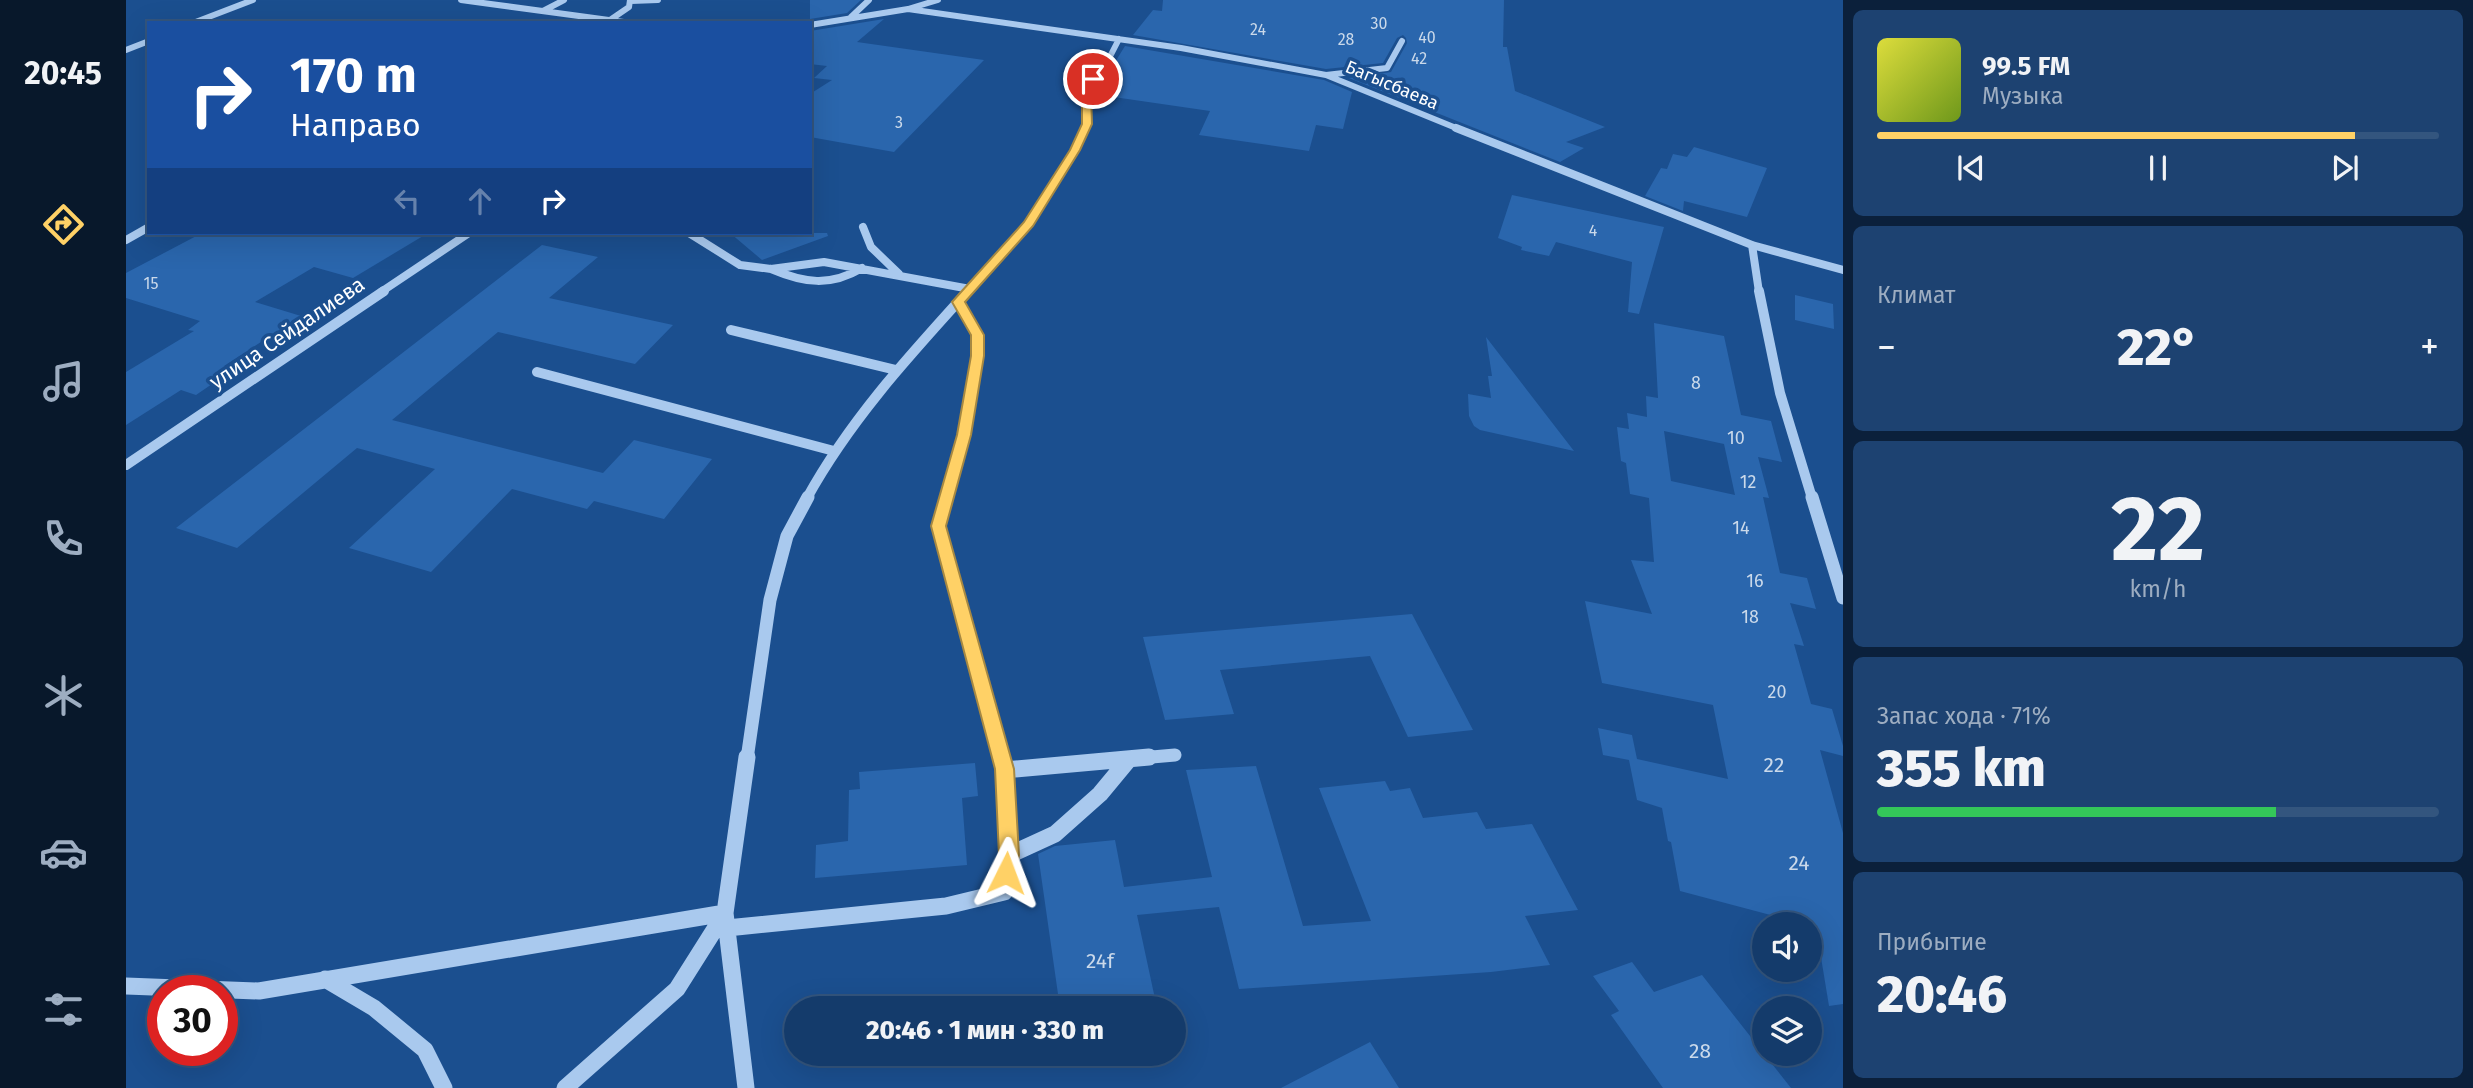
<!DOCTYPE html>
<html lang="ru">
<head>
<meta charset="utf-8">
<style>
	:root { --surface:#143b6b; --page:#1d4271; --text:#f1f3f6; --muted:#9dadc1; --line:#33557e; --accent:#ffd166 }
	body { margin:0; font-family:"Fira Sans",sans-serif; background:var(--page); color:var(--text); height:100vh; display:flex; flex-direction:column; font-size:26px; white-space:nowrap }
	* { box-sizing:border-box; margin:0 }
	p { font-size:23px; color:var(--muted) }
	.icon { flex:none; width:38px; height:38px; fill:none; stroke:currentColor; stroke-width:2; stroke-linecap:round; stroke-linejoin:round }
	.map { position:relative; flex:1; overflow:hidden }
	.sheet { display:flex; flex-direction:column; gap:10px; padding:10px; background:#0b203b; width:630px }
	.sheet>* { flex:none }
	.top-card { position:absolute; left:21px; top:21px; width:665px; height:214px; border-radius:0px; box-shadow:0 7px 28px #0002,0 0 0 2px var(--line); background:#1a4fa0; color:#fff; overflow:hidden }
	.fabs { position:absolute; left:1626px; top:912px; display:grid; gap:14px }
	.fabs a { display:grid; place-items:center; width:70px; height:70px; border-radius:50%; background:var(--surface); box-shadow:0 7px 28px #0002,0 0 0 2px var(--line); font-size:35px }
	.speed { position:absolute; left:21px; top:975px; display:flex; gap:14px; font-size:35px; font-weight:700; text-align:center }
	.speed>* { display:grid; place-content:center; width:91px; height:91px; border-radius:50%; background:var(--surface); box-shadow:0 7px 28px #0002,0 0 0 2px var(--line); line-height:1 }
	.speed .limit { border:10px solid #d22; background:#fff; color:#111 }
	.pin { position:absolute; display:grid; place-items:center; width:60px; height:60px; color:#fff; margin:-30px; border:4px solid #fff; border-radius:50%; box-shadow:0 2px 7px #0007 }
	.me { position:absolute; width:77px; margin:-38px; rotate:3deg; stroke-linejoin:round; filter:drop-shadow(0 0 5px #0008) }
	.turn { display:flex; align-items:center; gap:24px; height:147px; padding:0 28px; font-size:32px }
	.turn .icon { width:91px; height:91px; stroke-width:2.5 }
	.turn b { display:block; font-size:49px; line-height:60px }
	.lanes { display:flex; align-items:center; height:66px; padding:0 28px; background:#0003; justify-content:center; gap:35px; direction:ltr }
	.lanes .off { opacity:.35 }
	.big { font-size:52px; font-weight:800; line-height:1.1 }
	.sheet .card { flex:1; display:flex; flex-direction:column; justify-content:center; gap:10px; min-width:0; padding:0 24px; border-radius:10px; background:var(--page) }
	.sheet .dial { align-items:center; gap:0 }
	.dial b { font-size:91px; line-height:1 }
	.song { display:flex; align-items:center; gap:21px }
	.cover { width:84px; height:84px; border-radius:10px; background:linear-gradient(135deg,hsl(60 70% 55%),hsl(80 70% 35%)) }
	.played { height:7px; border-radius:4px; background:linear-gradient(90deg,var(--accent) 85%,var(--line) 85%) }
	.keys { display:flex; justify-content:space-around; direction:ltr }
	.heat { display:flex; justify-content:space-between; align-items:center; font-size:38px; direction:ltr }
	.charge { height:10px; border-radius:5px; background:linear-gradient(90deg,#34c759 71%,var(--line) 0) }
	.trip { position:absolute; left:658px; top:996px; width:402px; height:70px; border-radius:35px; background:var(--surface); box-shadow:0 7px 28px #0002,0 0 0 2px var(--line); font-weight:800; line-height:70px; text-align:center }
	main { display:flex; flex:1; min-height:0 }
	.menu { display:flex; flex-direction:column; width:126px; justify-content:space-around; align-items:center; background:#08182b; color:var(--muted) }
	.menu .icon { width:49px; height:49px }
	.menu .selected { color:var(--accent) }
	.menu b { font-size:32px; color:var(--text) }
	.map>svg:first-child { display:block }
	.building { fill:#2a66ad; fill-rule:evenodd }
	.lines { fill:none; stroke-linecap:round; stroke-linejoin:round }
	.minor-far4 { stroke:#a9c9ee; stroke-width:6 }
	.minor-far3 { stroke:#a9c9ee; stroke-width:8 }
	.minor-far2 { stroke:#a9c9ee; stroke-width:10 }
	.minor-far1 { stroke:#a9c9ee; stroke-width:13 }
	.minor { stroke:#a9c9ee; stroke-width:17 }
	.route { fill:#ffd166; stroke:#a68842; stroke-width:2 }
	.labels { text-anchor:middle; dominant-baseline:central; stroke-width:7; stroke-linejoin:round; paint-order:stroke }
	.far-number-label { font-size:16px; fill:#cad9ea }
	.far-street-label { font-size:18px; fill:#fff; stroke:#1b4f8f }
	.number-label { font-size:18px; fill:#cad9ea }
	.street-label { font-size:21px; fill:#fff; stroke:#1b4f8f }
	.near-number-label { font-size:21px; fill:#cad9ea }
</style>
</head>
<body>
<main>
<nav class="menu">
<b>20:45</b>
<svg class="icon selected" aria-label="directions" viewBox="0 0 24 24"><path d="M12 3l9 9-9 9-9-9zM9 14v-3h6M13 9l2 2-2 2"/></svg>
<svg class="icon" aria-label="music" viewBox="0 0 24 24"><path d="M9 18V5l10-2v13"/><circle cx="6" cy="18" r="3"/><circle cx="16" cy="16" r="3"/></svg>
<svg class="icon" aria-label="phone" viewBox="0 0 24 24"><path d="M5 4h4l2 5-3 2q2 4 5 5l2-3 5 2v4C11 20 4 13 5 4z"/></svg>
<svg class="icon" aria-label="climate" viewBox="0 0 24 24"><path d="M12 3v18M4 7l16 10M4 17L20 7"/></svg>
<svg class="icon" aria-label="car" viewBox="0 0 24 24"><path d="M5 17H2v-5l4-1 3-4h7l3 4 3 1v5h-3M9 17h6M6 11h13"/><circle cx="7" cy="17" r="2"/><circle cx="17" cy="17" r="2"/></svg>
<svg class="icon" aria-label="filters" viewBox="0 0 24 24"><path d="M4 7h16M4 17h16"/><circle cx="9" cy="7" r="2"/><circle cx="15" cy="17" r="2"/></svg>
</nav>
<div class="map">
<svg width="1717" height="1088" viewBox="0 0 1717 1088">
	<rect width="100%" height="100%" fill="#1b4f8f"/>
	<path class="building" d="M684 0H735L721 13 684 19Z
		M1037 0H1378L1377 47H1381L1389 91 1479 127 1440 142 1458 148 1434 162 1223 78 1265 72 1281 43 1280 38 1277 35 1271 38 1257 63 1200 69 1007 35 1027 10 1036 11Z
		M758 19 731 42 858 60 768 152 684 137V94L706 80 688 78 701 66 684 64V31Z
		M999 46 1198 80 1226 92 1217 129 1190 125 1183 151 1073 135 1084 111 967 94 972 83 981 75Z
		M1568 147 1641 168 1621 217 1558 201 1557 211 1519 196 1535 168 1541 169 1547 154 1561 157Z
		M1386 195 1538 227 1513 314 1502 312 1506 262 1430 242 1423 256 1395 250 1396 247 1372 238Z
		M76 233H302L227 278 188 267 129 302 175 316 98 366 108 369 70 395 55 390 0 425V372L68 331 62 330 74 321 0 298V273Z
		M604 233H701L702 236 636 260Z
		M416 245 472 257 423 298 547 325 509 364 372 332 266 420 477 473 508 440 586 459 538 519 468 501 461 509 386 489 305 572 223 548 309 469 231 448 111 548 50 528Z
		M1669 295 1707 304 1708 329 1669 320Z
		M1528 323 1598 336 1615 415 1645 421 1656 462 1632 457 1643 498 1637 497 1654 573 1681 578 1690 609 1664 603 1678 646 1668 644 1685 704 1706 709 1717 746V756L1694 750 1717 833V1004L1703 1006 1690 927 1554 891 1545 842 1542 841 1536 808 1511 800 1503 760 1477 755 1472 728 1506 735 1511 759 1602 779 1587 705 1476 683 1459 601 1526 614 1505 560 1528 562 1523 498 1504 494 1500 463 1495 461 1491 427 1503 429 1501 413 1521 417 1520 396 1532 398ZM1538 431 1598 444 1609 495 1545 481Z
		M1360 337 1448 451 1354 430 1348 426 1343 416 1342 394 1365 398 1362 376H1366Z
		M1286 614 1347 730 1282 737 1244 656 1094 670 1108 714 1039 720 1017 637Z
		M849 763 852 796 836 798 841 865 689 878 690 845 722 841 723 790 734 789 733 772Z
		M1130 766 1177 926 1245 921 1193 788 1259 781 1264 791 1284 788 1297 818 1351 812 1360 829 1406 824 1452 910 1399 916 1424 965 1365 972 1113 989 1093 907 1011 915 1031 1008H934L912 854 929 846 989 840 998 887 1086 877 1060 770Z
		M1506 962 1528 992 1576 975 1665 1088H1537L1485 1015 1493 1011 1467 976Z
		M1244 1042 1273 1088H1155Z"/>
	<g class="lines">
		<path class="minor-far4" d="M335 0 505 23
			M505 1 532 0
			M782 9 1055 48 1200 75 1335 130
			M417 11 438 0
			M725 17 743 0
			M484 20 503 7 504 0
			M67 23 127 0
			M684 25 782 9 812 0
			M0 50 23 41
			M1200 75 1261 68 1276 41
			M959 130 961 93 967 79 976 72 993 39"/>
		<path class="minor-far3" d="M1330 128 1626 245 1717 270
			M737 227 745 247 773 274
			M563 233 614 265 645 269 698 262 844 289
			M0 240 23 227
			M1626 245 1633 292
			M645 269C678 283 704 287 736 268
			M255 292 343 233
			M841 292 903 224 949 151 959 128"/>
		<path class="minor-far2" d="M1633 291 1654 393 1686 498
			M605 330 770 370
			M411 372 708 451
			M0 465 258 291
			M681 498C724 420 783 356 842 291
			M820 498 838 435 851 357 852 335 832 302"/>
		<path class="minor-far1" d="M820 497 812 526 876 759
			M1686 497 1717 598
			M621 759 644 600 661 536 682 497
			M1003 759 1049 755"/>
		<path class="minor" d="M879 770 1023 757
			M883 855 929 834 974 794 1003 759
			M601 928 820 906 878 892 883 855 879 770 876 757
			M199 979 248 1008 299 1050 318 1088
			M0 986 133 991 599 913
			M439 1088 551 989 599 913
			M620 1088 599 913 621 757"/>
	</g>
	<path class="route" d="M964 78 971 79 965 93 966 124 954 150 907 226 839 302 858 335V356L845 435 820 526 888 769 893 855 888 880 880 883 873 880 870 873 873 855 869 769 805 526 831 435 845 356V335L826 302 898 222 944 150 956 124V93Z"/>
	<g class="labels">
		<g class="far-number-label">
			<text x="1253" y="23">30</text>
			<text x="1132" y="29">24</text>
			<text x="1301" y="37">40</text>
			<text x="1220" y="39">28</text>
			<text x="1293" y="58">42</text>
			<text x="773" y="122">3</text>
			<text x="1467" y="230">4</text>
			<text x="25" y="283">15</text>
		</g>
		<g class="far-street-label">
			<text transform="translate(1266 85) rotate(23)">Багысбаева</text>
		</g>
		<g class="number-label">
			<text x="1570" y="383">8</text>
			<text x="1610" y="438">10</text>
			<text x="1622" y="482">12</text>
			<text x="1615" y="528">14</text>
			<text x="1629" y="581">16</text>
			<text x="1624" y="617">18</text>
			<text x="1651" y="692">20</text>
		</g>
		<g class="street-label">
			<text transform="translate(161 333) rotate(-34)">улица Сейдалиева</text>
		</g>
		<g class="near-number-label">
			<text x="1648" y="765">22</text>
			<text x="1673" y="863">24</text>
			<text x="974" y="961">24f</text>
			<text x="1574" y="1051">28</text>
		</g>
	</g>
</svg>
<div class="fabs">
<a><svg class="icon" aria-label="sound" viewBox="0 0 24 24"><path d="M4 9h4l5-4v14l-5-4H4zM17 9q2 3 0 6"/></svg></a>
<a><svg class="icon" aria-label="layers" viewBox="0 0 24 24"><path d="M12 4l9 5-9 5-9-5zM3 14l9 5 9-5"/></svg></a>
</div>
<div class="speed"><div class="limit">30</div></div>
<div class="pin" style="left:967px;top:79px;background:#d93025"><svg class="icon" aria-label="arrive" viewBox="0 0 24 24"><path d="M6 21V4h12l-3 4 3 4H6"/></svg></div>
<svg class="me" style="left:880px;top:873px" viewBox="-20 -20 40 40"><path d="M0-17L14 15 0 8-14 15z" fill="#ffd166" stroke="#fff" stroke-width="4"/></svg>
<div class="trip">20:46 · 1 мин · 330 m</div>
<div class="top-card">
<div class="turn"><svg class="icon" aria-label="right" viewBox="0 0 24 24"><path d="M7 20v-9h11M14 6l5 5-5 5"/></svg><div><b>170 m</b>Направо</div></div>
<div class="lanes"><svg class="icon off" aria-label="left" viewBox="0 0 24 24"><path d="M17 20v-9H6M10 6l-5 5 5 5"/></svg><svg class="icon off" aria-label="ahead" viewBox="0 0 24 24"><path d="M12 20V5M6 11l6-6 6 6"/></svg><svg class="icon" aria-label="right" viewBox="0 0 24 24"><path d="M7 20v-9h11M14 6l5 5-5 5"/></svg></div>
</div>
</div>
<section class="sheet">
<div class="card">
<div class="song"><i class="cover"></i><div><b>99.5 FM</b><p>Музыка</p></div></div>
<div class="played"></div>
<div class="keys"><svg class="icon" aria-label="previous" viewBox="0 0 24 24"><path d="M18 5L8 12l10 7zM5 5v14"/></svg><svg class="icon" aria-label="pause" viewBox="0 0 24 24"><path d="M8 5v14M16 5v14"/></svg><svg class="icon" aria-label="next" viewBox="0 0 24 24"><path d="M6 5l10 7-10 7zM19 5v14"/></svg></div>
</div>
<div class="card"><p>Климат</p>
<div class="heat"><a>−</a><b class="big">22°</b><a>+</a></div>
</div>
<div class="card dial"><b>22</b><p>km/h</p></div>
<div class="card"><p>Запас хода · 71%</p><b class="big">355 km</b><div class="charge"></div></div>
<div class="card"><p>Прибытие</p><b class="big">20:46</b></div>
</section>
</main>
</body>
</html>
